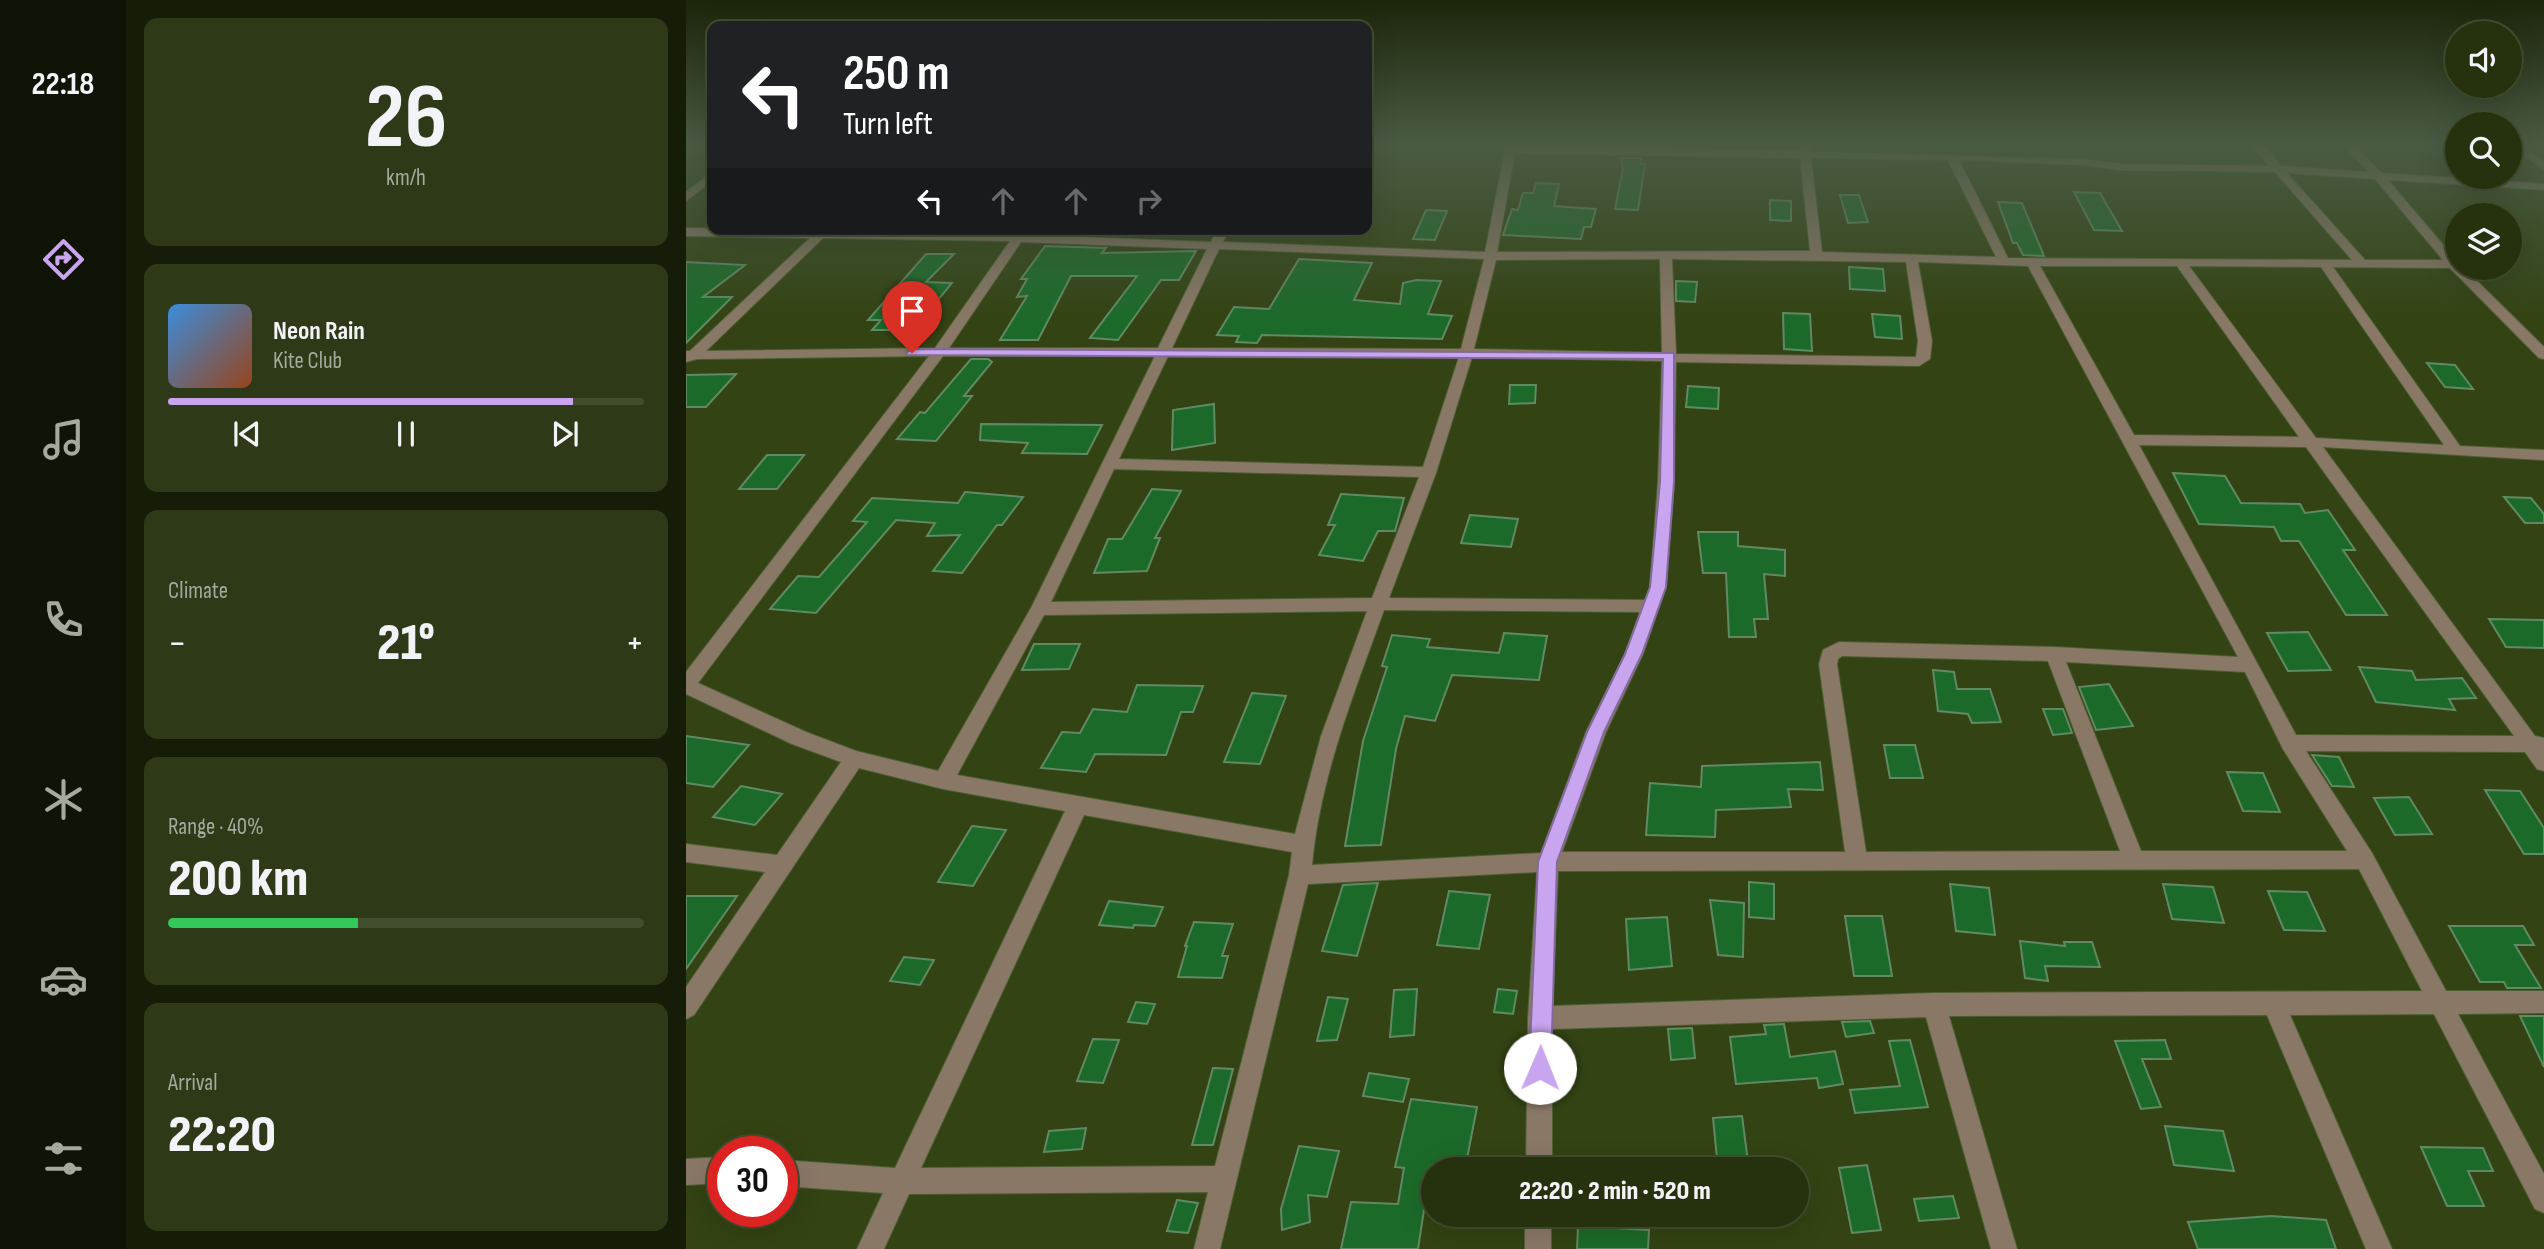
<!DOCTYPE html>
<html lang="en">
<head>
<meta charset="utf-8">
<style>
	:root { --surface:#26320e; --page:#2e3a17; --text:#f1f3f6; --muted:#a4aa9e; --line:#424d2e; --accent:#c8a5ee }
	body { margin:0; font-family:"Sofia Sans Condensed",sans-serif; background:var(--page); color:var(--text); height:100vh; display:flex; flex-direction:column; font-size:26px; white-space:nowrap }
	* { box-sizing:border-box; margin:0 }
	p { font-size:23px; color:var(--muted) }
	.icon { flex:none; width:38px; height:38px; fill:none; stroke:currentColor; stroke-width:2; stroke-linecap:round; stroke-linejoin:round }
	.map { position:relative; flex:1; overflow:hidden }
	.drawer { display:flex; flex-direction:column; gap:18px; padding:18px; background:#151c08; width:560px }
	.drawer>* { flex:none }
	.hud { position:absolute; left:21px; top:21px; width:665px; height:214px; border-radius:14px; box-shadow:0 7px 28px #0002,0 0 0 2px var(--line); background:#202124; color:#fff; overflow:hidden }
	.buttons { position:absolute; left:1759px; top:21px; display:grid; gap:14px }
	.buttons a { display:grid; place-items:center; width:77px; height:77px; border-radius:50%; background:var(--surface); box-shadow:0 7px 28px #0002,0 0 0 2px var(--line); font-size:35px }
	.speed { position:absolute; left:21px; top:1136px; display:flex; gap:14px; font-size:35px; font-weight:700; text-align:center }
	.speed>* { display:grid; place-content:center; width:91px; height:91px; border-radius:50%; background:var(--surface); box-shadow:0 7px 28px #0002,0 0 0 2px var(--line); line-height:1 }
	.speed .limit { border:10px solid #d22; background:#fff; color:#111 }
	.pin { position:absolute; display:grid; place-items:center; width:60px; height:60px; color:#fff; margin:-72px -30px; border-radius:50% 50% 50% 0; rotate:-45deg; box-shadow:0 0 7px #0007 }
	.pin .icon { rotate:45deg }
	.me { position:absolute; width:77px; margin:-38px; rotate:1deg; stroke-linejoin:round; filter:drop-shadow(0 0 5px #0008) }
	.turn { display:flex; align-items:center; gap:24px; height:147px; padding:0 21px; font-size:32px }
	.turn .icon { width:91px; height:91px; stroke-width:2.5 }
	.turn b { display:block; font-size:49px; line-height:60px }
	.lanes { display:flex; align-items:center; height:66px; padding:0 21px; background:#0003; justify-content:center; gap:35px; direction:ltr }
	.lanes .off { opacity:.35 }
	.big { font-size:52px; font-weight:800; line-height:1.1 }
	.drawer .tile { flex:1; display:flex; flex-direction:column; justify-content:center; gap:10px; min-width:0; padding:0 24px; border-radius:14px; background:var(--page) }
	.drawer .dial { align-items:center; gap:0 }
	.dial b { font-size:91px; line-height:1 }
	.song { display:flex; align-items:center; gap:21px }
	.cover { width:84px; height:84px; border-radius:10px; background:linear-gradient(135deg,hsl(210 70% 55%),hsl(20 70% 35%)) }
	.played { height:7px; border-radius:4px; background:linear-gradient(90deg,var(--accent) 85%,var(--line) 85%) }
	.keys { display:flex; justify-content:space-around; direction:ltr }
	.heat { display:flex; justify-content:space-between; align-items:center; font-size:38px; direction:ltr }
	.charge { height:10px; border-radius:5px; background:linear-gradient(90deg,#34c759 40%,var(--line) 0) }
	.trip { position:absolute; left:735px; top:1157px; width:388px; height:70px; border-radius:35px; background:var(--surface); box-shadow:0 7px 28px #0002,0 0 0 2px var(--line); font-weight:800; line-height:70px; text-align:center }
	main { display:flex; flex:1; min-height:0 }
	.tab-bar { display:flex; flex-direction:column; width:126px; justify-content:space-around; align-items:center; background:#0f1406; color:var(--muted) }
	.tab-bar .icon { width:49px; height:49px }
	.tab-bar .on { color:var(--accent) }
	.tab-bar b { font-size:32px; color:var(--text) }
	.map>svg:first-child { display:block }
	.building { fill:#1c6a29; stroke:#618a63; stroke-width:2 }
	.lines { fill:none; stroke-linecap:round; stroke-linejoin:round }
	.minor-casing { stroke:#505f33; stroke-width:2 }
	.minor { fill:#8a7867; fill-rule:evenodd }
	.route { fill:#c8a5ee; stroke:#826b9b; stroke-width:2 }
</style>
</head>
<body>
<main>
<nav class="tab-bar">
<b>22:18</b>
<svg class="icon on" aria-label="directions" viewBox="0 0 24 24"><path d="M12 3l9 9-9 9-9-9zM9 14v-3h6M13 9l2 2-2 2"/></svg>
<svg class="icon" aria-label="music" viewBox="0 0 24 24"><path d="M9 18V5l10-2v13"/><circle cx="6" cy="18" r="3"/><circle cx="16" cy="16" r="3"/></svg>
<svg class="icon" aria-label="phone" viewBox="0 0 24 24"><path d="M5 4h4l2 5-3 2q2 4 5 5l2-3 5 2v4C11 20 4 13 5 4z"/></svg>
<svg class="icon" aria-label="climate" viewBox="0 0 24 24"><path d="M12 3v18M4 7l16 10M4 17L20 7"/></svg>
<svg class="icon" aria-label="car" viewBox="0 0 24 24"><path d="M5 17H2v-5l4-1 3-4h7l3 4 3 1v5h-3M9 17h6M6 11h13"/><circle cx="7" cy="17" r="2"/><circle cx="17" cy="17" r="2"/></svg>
<svg class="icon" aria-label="filters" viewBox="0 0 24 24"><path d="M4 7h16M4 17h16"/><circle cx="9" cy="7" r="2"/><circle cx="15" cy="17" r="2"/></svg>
</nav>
<section class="drawer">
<div class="tile dial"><b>26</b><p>km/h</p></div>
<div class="tile">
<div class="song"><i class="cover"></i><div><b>Neon Rain</b><p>Kite Club</p></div></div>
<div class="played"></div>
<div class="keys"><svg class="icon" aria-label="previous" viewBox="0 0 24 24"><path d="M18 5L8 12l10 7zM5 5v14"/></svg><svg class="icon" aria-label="pause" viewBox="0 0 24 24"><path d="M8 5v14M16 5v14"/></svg><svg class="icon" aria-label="next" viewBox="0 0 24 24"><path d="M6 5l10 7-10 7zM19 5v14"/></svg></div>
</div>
<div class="tile"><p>Climate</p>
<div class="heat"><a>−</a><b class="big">21°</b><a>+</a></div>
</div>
<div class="tile"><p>Range · 40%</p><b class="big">200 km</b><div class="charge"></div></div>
<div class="tile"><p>Arrival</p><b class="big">22:20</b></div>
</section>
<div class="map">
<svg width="1858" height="1249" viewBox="0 0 1858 1249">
	<rect width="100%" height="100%" fill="#334313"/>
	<path class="building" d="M935 158H955V164H959L952 210 929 209 937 169Z
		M850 183 873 184 868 206 910 209 905 227H898L895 239 817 235 826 209 832 210 837 193H847Z
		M1388 192 1414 193 1436 231 1408 230Z
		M1154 195H1173L1182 222 1162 223Z
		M1084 200 1105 201V221L1084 220Z
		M1312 202 1336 203 1358 256 1337 255 1331 243H1327Z
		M740 210 761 211 749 240 727 239Z
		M371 229H435L430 236 368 233Z
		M359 246 420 248 416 253 510 251 493 280H475L432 340 404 338 451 276H385L352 340H314L341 296 331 297 341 279H335Z
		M240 254H268L240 282 266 283 227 330H186L195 320H182Z
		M613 259 686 263 668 300 714 304 717 283 730 280 755 281 742 314 766 316 756 339 576 335 571 343 550 342 553 336 531 335 548 307 583 309Z
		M0 262 59 265 17 297H46L0 343Z
		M1163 267 1197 269 1199 291 1164 289Z
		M990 281 1011 282 1009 302 990 301Z
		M1097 313 1124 314 1126 351 1098 349Z
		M1186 314 1214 316 1216 339 1189 337Z
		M285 359H302L306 362 278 396H286L250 441 211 439 234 412 239 413Z
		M1741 363 1769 365 1787 389 1759 387Z
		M50 374 20 407H0V375Z
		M824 385H850L849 403 823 404Z
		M1002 386 1033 388 1032 409 1000 407Z
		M528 404 529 443 486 450 487 410Z
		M295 424 416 425 401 454 336 453 342 443 294 440Z
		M81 455H118L91 489H53Z
		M1487 473 1539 476 1555 503 1614 504 1619 513 1642 510 1669 550H1657L1701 615H1660L1613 541H1595L1588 527 1513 524Z
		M466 489 495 491 469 538H474L461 571 408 573 422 539H436Z
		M279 492 337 497 316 525H311L276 573 247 571 274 535 241 536 249 523 210 520 130 613 84 609 112 576 133 577 181 522 167 521 186 498 272 503Z
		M655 494 718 498 709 531H692L677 561 633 555 649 525H642Z
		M1818 497 1845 498 1858 514V523H1839Z
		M784 515 832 519 825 547 775 543Z
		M1012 532H1052V546L1099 550V576L1078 574 1082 619H1068L1070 637H1043L1040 573H1017Z
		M1803 619 1858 620V648L1820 647Z
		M1622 632 1645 670 1602 671 1581 633Z
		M818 633 861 636 853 680 766 675 749 721 719 716 710 749 695 845 659 846 677 741 701 667 696 666 706 635 744 639 741 647 813 653Z
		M348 644H394L383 669 336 670Z
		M1673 667 1726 671 1730 680 1776 678 1790 698 1763 699 1769 710 1690 702Z
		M1247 670 1268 672 1271 689H1304L1315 722 1286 723 1282 714 1252 711Z
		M1423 684 1447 726 1410 730 1393 687Z
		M451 685 517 686 507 712H495L480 755 409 754 400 772 355 768 376 732 394 733 407 709 441 712Z
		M566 693 600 696 574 764 538 762Z
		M1357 709H1377L1386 733 1367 735Z
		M0 736 63 745 27 787 0 783Z
		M1198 745H1229L1237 778H1204Z
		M1626 755 1653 757 1668 787 1646 786Z
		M1134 762 1137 790 1102 789 1105 807 1030 810 1029 837 960 835 964 783 1015 787 1016 766Z
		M1541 772 1577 773 1594 812 1557 811Z
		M55 786 96 794 69 825 27 817Z
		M1799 790 1834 791 1858 828V854H1838Z
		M1723 797 1746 834 1709 835 1688 798Z
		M286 826 320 830 287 886 252 882Z
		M1063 882 1088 884V919L1063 917Z
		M692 883 671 956 636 951 657 885Z
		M1264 884 1303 888 1309 935 1270 931Z
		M1477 884 1527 887 1538 923 1486 919Z
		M763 891 804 895 793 949 751 945Z
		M1582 891 1621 892 1639 931 1598 930Z
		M0 896H51L0 969Z
		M1024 900 1058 903 1057 957 1032 955Z
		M423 901 477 907 469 926 448 925 447 928 413 925Z
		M1159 916H1196L1206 976H1168Z
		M981 917 986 966 943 970 940 919Z
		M508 922 547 924 536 956H542L536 978 492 977 501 946H499Z
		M1763 926H1837L1848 945H1829L1855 988H1821L1818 982H1794Z
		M1334 941 1379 946 1378 942H1406L1414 967 1359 966 1362 981 1339 978Z
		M218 957 248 960 234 985 204 981Z
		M731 989 728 1035 704 1037 708 990Z
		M812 989 831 991 827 1014 808 1012Z
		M642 997 662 999 651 1040 631 1041Z
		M450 1002 469 1004 461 1024 442 1022Z
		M1834 1016H1858V1067Z
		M1184 1021 1188 1033 1160 1037 1156 1022Z
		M1098 1024 1104 1057 1149 1051 1157 1084 1133 1088 1131 1078 1050 1084 1044 1037 1080 1034 1078 1025Z
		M1006 1028 1009 1058 985 1060 982 1029Z
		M407 1039 433 1040 417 1083 391 1081Z
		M1224 1040 1242 1107 1169 1113 1164 1090 1214 1086 1203 1041Z
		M1479 1040 1485 1059H1456L1475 1107 1455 1109 1429 1041Z
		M527 1068 547 1069 527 1145H506Z
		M683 1073 723 1079 717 1102 677 1096Z
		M725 1099 791 1107 779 1169 744 1171 732 1249H655L665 1202 712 1204 718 1168 709 1167Z
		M1056 1116 1063 1169H1032L1027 1118Z
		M1479 1126 1537 1131 1548 1171 1488 1165Z
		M400 1128 396 1149 358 1152 363 1131Z
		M613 1146 653 1151 641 1197 622 1195 624 1222 596 1230 595 1209Z
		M1735 1147 1797 1148 1807 1171H1782L1798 1206H1761Z
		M1181 1165 1195 1230 1166 1233 1153 1168Z
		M1267 1196 1273 1218 1233 1221 1228 1199Z
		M491 1200 512 1203 502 1233 481 1231Z
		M1585 1216 1640 1220 1650 1249H1512L1502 1222Z
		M892 1226 963 1230 962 1249H891Z"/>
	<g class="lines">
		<defs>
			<path id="minor" d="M820 145 1113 151 1114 145H1122L1124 152 1398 159 1434 164 1583 166 1566 145H1577L1595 166 1683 172 1657 145H1668L1696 173 1858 184V190L1702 180 1771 261V268H1778L1858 347V359L1853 358 1764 268 1647 267 1774 446 1858 450V460L1637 447 1849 736 1858 738V771L1851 769 1839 752 1620 751 1686 853 1760 991H1858V1013L1772 1014 1858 1174V1213L1849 1209 1748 1014 1604 1015 1706 1249H1680L1581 1015 1263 1016 1331 1249H1305L1240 1017 866 1029V1169H840L842 1018 851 872 622 884 534 1249H508L522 1192 223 1194 198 1249H171L197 1193 96 1186V1160L209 1168 379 811 257 789 173 768 8 1015 0 1019V987L79 872 0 862V844L91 855 155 762 106 744 0 694V672L243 356 11 359 0 362V351H4L124 238 0 236V228L328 234 332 230 339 229 342 232 340 235 525 242 531 229H543L537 242 799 252ZM829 153 1114 158 1124 251 811 252ZM1125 158 1262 160 1310 257 1136 252ZM1273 160 1398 165 1434 170 1589 172 1666 260 1322 258ZM1601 173 1689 179 1757 260H1679ZM137 238 324 241 249 348 20 351ZM335 242 521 249 472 348H263ZM533 249 798 259 775 349 486 348ZM974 259 976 353 788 349 810 260ZM986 259 1220 262 1232 341 1230 357 990 354ZM1232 262 1342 266 1552 657 1368 647 1153 642 1137 650 1133 664 1159 852H876L920 732 957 654 980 587 988 482 990 362 1233 366 1244 359 1246 341ZM1354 266H1491L1613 437 1448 435ZM1503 266 1635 267 1758 445 1630 438ZM257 356H469L345 608 252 771 170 751 120 732 12 683ZM482 356 773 357 737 467 433 459ZM786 357 976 361 972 482 964 587 959 600 703 598 750 473ZM1453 445 1620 447 1828 736 1610 735ZM428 469 733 477 686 598 365 602ZM698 610 954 612 939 654 900 732 855 853 626 865C634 777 668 693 698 610ZM681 611 635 736 609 834 271 775 358 615ZM1156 656 1362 661 1434 851 1180 852 1151 664 1152 659ZM1380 662 1559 672 1597 749 1661 851H1455ZM398 815 606 852 603 875 529 1166 235 1168ZM1673 869 1736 991 1248 993 866 1006 872 871Z
				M1824 145H1834L1858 162V170Z
				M26 172V181L0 201V192Z
				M37 1157V1183L0 1185V1159Z
				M839 1214H865V1249H839Z"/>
		</defs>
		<use href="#minor" class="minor-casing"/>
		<use href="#minor" class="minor"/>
	</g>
	<linearGradient id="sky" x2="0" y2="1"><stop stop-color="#1c250a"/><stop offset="0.45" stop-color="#4a5b44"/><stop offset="1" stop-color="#4a5b44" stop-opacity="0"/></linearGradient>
	<rect width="1858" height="320" fill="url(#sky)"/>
	<path class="route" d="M226 349 988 353V482L980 587 956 654 918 732 871 862 865 1068 862 1076 854 1079 846 1076 843 1068 852 862 901 732 939 654 964 587 974 482 977 359 221 355 220 353Z"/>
</svg>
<div class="buttons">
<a><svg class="icon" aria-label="sound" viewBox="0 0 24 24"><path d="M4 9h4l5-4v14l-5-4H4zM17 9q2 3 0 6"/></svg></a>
<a><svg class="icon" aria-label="search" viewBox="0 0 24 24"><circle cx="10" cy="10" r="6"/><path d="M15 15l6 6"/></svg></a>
<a><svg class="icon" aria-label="layers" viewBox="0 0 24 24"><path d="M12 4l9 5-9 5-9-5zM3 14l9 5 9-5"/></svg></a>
</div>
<div class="speed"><div class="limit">30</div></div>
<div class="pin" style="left:226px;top:353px;background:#d93025"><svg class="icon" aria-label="arrive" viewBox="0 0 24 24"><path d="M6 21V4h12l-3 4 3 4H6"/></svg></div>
<svg class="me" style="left:854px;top:1068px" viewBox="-20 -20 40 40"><circle r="19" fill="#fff"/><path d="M0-13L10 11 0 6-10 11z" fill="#c8a5ee"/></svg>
<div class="trip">22:20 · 2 min · 520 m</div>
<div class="hud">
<div class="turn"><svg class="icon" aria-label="left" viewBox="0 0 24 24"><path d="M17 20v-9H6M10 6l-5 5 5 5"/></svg><div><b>250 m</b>Turn left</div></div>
<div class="lanes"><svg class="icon" aria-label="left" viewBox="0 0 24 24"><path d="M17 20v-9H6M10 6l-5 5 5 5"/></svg><svg class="icon off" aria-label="ahead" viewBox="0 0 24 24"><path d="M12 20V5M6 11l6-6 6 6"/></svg><svg class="icon off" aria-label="ahead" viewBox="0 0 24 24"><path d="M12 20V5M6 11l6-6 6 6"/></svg><svg class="icon off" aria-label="right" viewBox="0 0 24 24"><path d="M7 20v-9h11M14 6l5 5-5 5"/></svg></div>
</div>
</div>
</main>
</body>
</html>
